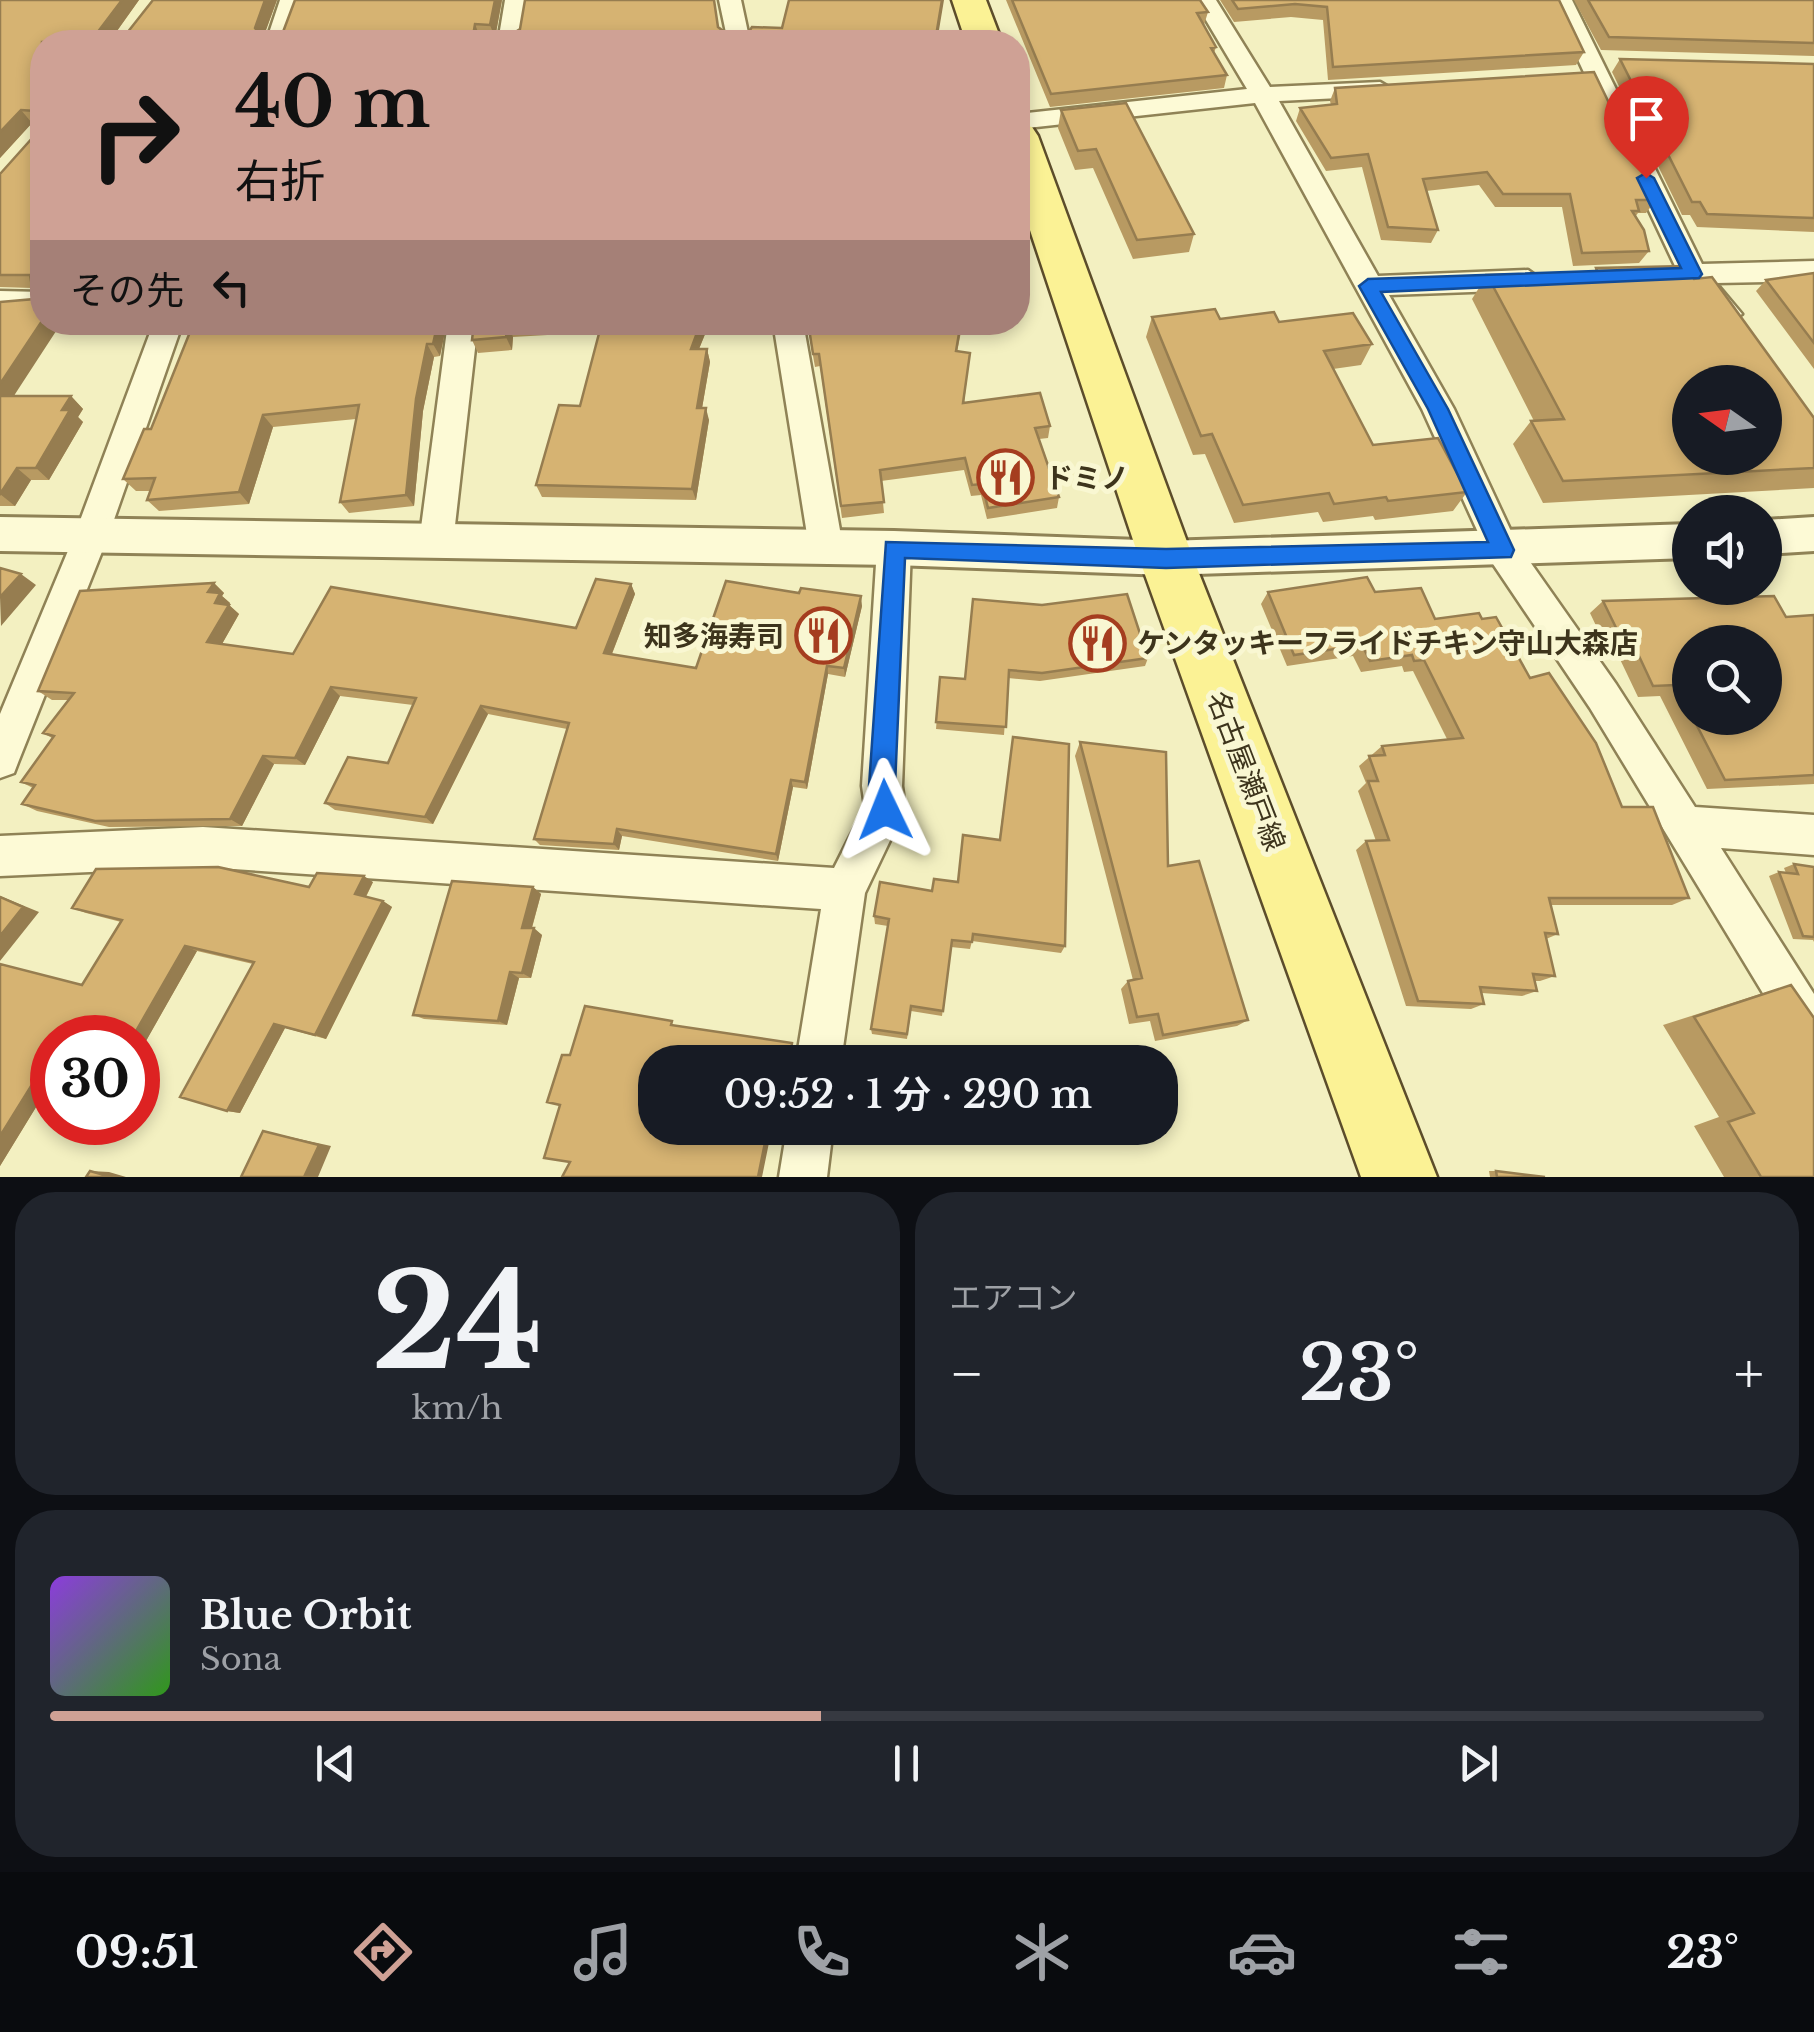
<!DOCTYPE html>
<html lang="ja">
<head>
<meta charset="utf-8">
<style>
	:root { --surface:#171b24; --page:#20242c; --text:#f1f3f6; --muted:#9ea1a6; --line:#363941; --accent:#cfa195 }
	body { margin:0; font-family:"Libre Baskerville","Noto Sans JP",serif; background:var(--page); color:var(--text); height:100vh; display:flex; flex-direction:column; font-size:38px; white-space:nowrap }
	* { box-sizing:border-box; margin:0 }
	p { font-size:32px; color:var(--muted) }
	.icon { flex:none; width:55px; height:55px; fill:none; stroke:currentColor; stroke-width:2; stroke-linecap:round; stroke-linejoin:round }
	.map { position:relative; height:1177px; overflow:hidden }
	.panel { display:flex; flex-direction:column; gap:15px; padding:15px; background:#0d0f14; flex:1 }
	.panel>* { flex:none }
	.hud { position:absolute; left:30px; top:30px; width:1000px; height:305px; border-radius:40px; box-shadow:0 5px 15px #0003; background:#cfa195; color:#111; overflow:hidden }
	.needle { width:65px; rotate:284deg }
	.buttons { position:absolute; left:1672px; top:365px; display:grid; gap:20px }
	.buttons a { display:grid; place-items:center; width:110px; height:110px; border-radius:50%; background:var(--surface); box-shadow:0 5px 15px #0003; font-size:50px }
	.speed { position:absolute; left:30px; top:1015px; display:flex; gap:20px; font-size:50px; font-weight:700; text-align:center }
	.speed>* { display:grid; place-content:center; width:130px; height:130px; border-radius:50%; background:var(--surface); box-shadow:0 5px 15px #0003; line-height:1 }
	.speed .limit { border:15px solid #d22; background:#fff; color:#111 }
	.pin { position:absolute; display:grid; place-items:center; width:85px; height:85px; color:#fff; margin:-102px -42px; border-radius:50% 50% 50% 0; rotate:-45deg; box-shadow:0 0 10px #0007 }
	.pin .icon { rotate:45deg }
	.me { position:absolute; width:110px; margin:-55px; rotate:358deg; stroke-linejoin:round; filter:drop-shadow(0 0 8px #0008) }
	.turn { display:flex; align-items:center; gap:35px; height:210px; padding:0 40px; font-size:45px }
	.turn .icon { width:130px; height:130px; stroke-width:2.5 }
	.turn b { display:block; font-size:70px; line-height:85px }
	.then { display:flex; align-items:center; height:95px; padding:0 40px; background:#0003; gap:20px; font-size:38px }
	.big { font-size:75px; font-weight:600; line-height:1.1 }
	.panel .tile { flex:1; display:flex; flex-direction:column; justify-content:center; gap:15px; min-width:0; padding:0 35px; border-radius:40px; background:var(--page) }
	.panel .dial { align-items:center; gap:0 }
	.dial b { font-size:130px; line-height:1 }
	.song { display:flex; align-items:center; gap:30px }
	.cover { width:120px; height:120px; border-radius:15px; background:linear-gradient(135deg,hsl(270 70% 55%),hsl(110 70% 35%)) }
	.played { height:10px; border-radius:5px; background:linear-gradient(90deg,var(--accent) 45%,var(--line) 45%) }
	.keys { display:flex; justify-content:space-around; direction:ltr }
	.heat { display:flex; justify-content:space-between; align-items:center; font-size:55px; direction:ltr }
	.panel .tiles { flex:1; display:grid; gap:15px; grid-template-columns:1fr 1fr }
	.tile:last-child { grid-column:span 2 }
	.trip { position:absolute; left:638px; top:1045px; width:540px; height:100px; border-radius:40px; background:var(--surface); box-shadow:0 5px 15px #0003; font-weight:600; line-height:100px; text-align:center }
	.dock { display:flex; height:160px; justify-content:space-around; align-items:center; background:#090b0e; color:var(--muted) }
	.dock .icon { width:70px; height:70px }
	.dock .active { color:var(--accent) }
	.dock b { font-size:45px; color:var(--text) }
	.map>svg:first-child { display:block }
	.lines { fill:none; stroke-linecap:round; stroke-linejoin:round }
	.minor-casing { stroke:#8f8256; stroke-width:5 }
	.tertiary-casing { stroke:#8f8256; stroke-width:6 }
	.primary-casing { stroke:#5c4d2b; stroke-width:5 }
	.minor { fill:#fdfad6; fill-rule:evenodd }
	.tertiary { fill:#fdfad6; fill-rule:evenodd }
	.primary { fill:#fbf295; fill-rule:evenodd }
	.wall { fill:#b89a62; fill-rule:evenodd }
	.shaded-wall { fill:#967d50 }
	.building { fill:#d6b372; stroke:#967d50; stroke-width:2.5; fill-rule:evenodd }
	.route { fill:#1a73e8; stroke:#114b97; stroke-width:2.5 }
	.labels { text-anchor:middle; dominant-baseline:central; stroke-width:10; stroke-linejoin:round; paint-order:stroke }
	.poi-label { font-size:28px; font-weight:bold; fill:#3d341c; stroke:#f9f7d2; text-anchor:start }
	.street-label { font-size:28px; fill:#3d341c; stroke:#f9f7d2 }
</style>
</head>
<body>
<div class="map">
<svg width="1814" height="1177" viewBox="0 0 1814 1177">
	<rect width="100%" height="100%" fill="#f3f0c1"/>
	<g class="lines">
		<defs>
			<path id="minor" d="M280 0H302L288 42H266Z
				M505 0H527L521 42H498Z
				M719 0H741L750 42H728Z
				M1194 0H1216L1270 87 1380 82 1392 89 1380 96 1279 101 1378 276 1528 270 1542 280 1528 290 1389 295 1454 409 1516 542 1616 684 1695 807 1814 815V855L1721 848 1814 994V1057L1798 1051 1590 708 1491 561 1422 409 1255 103 1018 129V114L1247 89Z
				M1550 0H1572L1702 264 1814 261V281L1716 283 1742 314 1727 324 1717 321 1685 284 1670 281 1666 274 1675 266Z
				M0 291 42 292V312L0 311Z
				M154 322H183L109 534 19 760 14 773 0 778V714L75 534Z
				M448 322H478L453 543 448 553 436 557 424 553 419 543Z
				M773 322H803L843 547 838 557 826 561 814 557 809 547Z
				M894 534 906 538 911 548 902 786 905 809 865 893 841 1062H796L821 909 203 867 0 876V836L203 827 834 868 865 807 862 786 877 548 882 538Z
				M787 1128H833L827 1177H779Z"/>
			<path id="tertiary" d="M0 517 894 531 1166 541 1690 524V558L1166 575 894 565 0 551Z
				M1814 517V551L1765 554V520Z"/>
			<path id="primary" d="M952 0H986L1002 42H966Z
				M1018 124 1032 127 1038 136 1193 558 1437 1177H1361L1139 558 1018 194Z"/>
		</defs>
		<use href="#minor" class="minor-casing"/>
		<use href="#tertiary" class="tertiary-casing"/>
		<use href="#primary" class="primary-casing"/>
		<use href="#minor" class="minor"/>
		<use href="#tertiary" class="tertiary"/>
		<use href="#primary" class="primary"/>
	</g>
	<path class="wall" d="M0 0H139L117 31 127 33 277 0 265 32H283L295 0H502L495 38 480 37 42 42V322L14 396H71L83 409 78 417 83 422 49 480H31L15 506H0V302L34 299 32 288 0 287V174L34 136 35 124 32 123 0 158Z
		M1006 0H1200L1208 12 1204 25 1216 47 1214 53 1227 75 1224 88 1050 107Z
		M1220 0H1559L1584 52 1576 65 1328 80 1323 20 1291 17 1234 22Z
		M1574 0H1814V56L1601 50Z
		M1620 59 1814 64V232L1697 227 1690 215H1682L1612 72Z
		M1335 88 1656 200 1646 213H1638L1635 217 1649 251 1639 263 1573 266 1562 207H1495L1479 185 1426 191 1438 230 1431 243 1381 240 1362 167 1326 171 1296 121 1300 108 1331 105 1330 101Z
		M1061 110 1194 234 1189 252 1133 259 1093 168 1075 170 1058 128Z
		M1596 268 1694 279 1814 418V488L1543 503 1513 444 1531 421H1534L1472 299 1487 275 1593 273Z
		M1814 273V369L1756 291 1766 280Z
		M1152 317 1279 322 1372 344 1361 365 1333 369 1373 445 1467 492 1453 511 1375 520 1373 516 1323 522 1318 512 1234 523 1205 454 1193 455 1146 337Z
		M447 322 440 356 434 357 423 411 414 506 349 513 340 502 356 419 273 427 249 504 159 511 147 500 150 491H136L123 479 151 429Z
		M474 322H710L699 349H707L710 362 702 408 709 420 696 500 542 497 536 485 580 406 599 332 513 337 512 350 478 353 472 340Z
		M807 322H963L957 352 970 353 964 403 1050 426 1048 438 1039 439 1059 497 1057 508 987 519 981 495 971 496 964 470 881 481 884 513 842 518 820 366 815 367Z
		M214 583 224 593 222 596 230 603 229 605 239 614 222 644 293 654 576 628 631 584 635 594 612 654 696 668 862 606 845 677 828 674 807 789 793 787 778 861 622 836 619 850 540 845 534 839 567 729 488 714 433 824 335 810 325 803 388 763 413 705 340 696 305 765 274 764 242 826 109 827 37 811 22 804 33 788 21 782 52 738 43 733 68 700H52L38 691Z
		M1268 592H1375L1435 619H1482L1530 678 1622 807 1689 898 1672 905H1551L1558 934 1546 939 1555 976 1540 981H1535L1537 991 1522 996 1482 993 1484 1004 1471 1009 1406 1006 1356 850 1366 841H1376L1358 791 1366 783 1359 766 1382 746 1447 739 1413 671 1404 672 1402 666 1361 672 1353 656 1287 666 1261 604Z
		M973 599 1148 658 1145 666 1040 681 1008 678 1004 735 936 729 940 677 965 679Z
		M1603 601 1786 617 1814 615V784L1707 789 1660 696 1638 697 1617 653H1609L1590 613ZM1690 642 1765 718H1690Z
		M1013 737 1065 946 1061 953 972 941 970 949 951 947 942 1016 911 1011 907 1039 872 1034 871 1029 888 926 875 924 874 916 932 891 958 882 999 840Z
		M1080 742 1168 866 1248 1020 1237 1026 1155 1041 1150 1021 1129 1024 1121 989 1128 981 1133 980 1075 756Z
		M1794 864 1814 867V942L1813 940 1793 939 1769 876 1779 872 1786 873 1784 868Z
		M373 882 366 897 383 901 392 907 326 1039 285 1028 240 1113 227 1111 253 964 197 951 138 1055V1038H52V1081L0 1166V964L82 985 121 922 86 913 72 908Z
		M533 887 541 894 532 928 542 935 531 978H519L507 1025 424 1019 413 1015Z
		M1791 985 1814 1177H1724L1694 1126 1719 1117 1663 1025 1757 995Z
		M1489 1171H1496L1545 1177H1490Z"/>
	<path class="shaded-wall" d="M122 0H139L109 42 100 29Z
		M265 0H277L262 41 255 28Z
		M495 0H502L495 38 490 25Z
		M942 0H944L937 42H935Z
		M475 24 480 37 479 42H472Z
		M21 110 32 123 0 158V132Z
		M42 322H62L6 408 0 403V384Z
		M438 322H447L440 356 433 344Z
		M701 322H710L694 361 691 349Z
		M508 324 513 337 512 350 506 337Z
		M427 344 434 357 423 411 414 506 406 495 416 399Z
		M707 349 710 362 700 420 697 408Z
		M71 396 83 409 78 417 83 422 49 480 36 468 62 410Z
		M706 408 709 420 696 500 692 489Z
		M263 415 273 427 249 504 239 492Z
		M17 468 31 480 15 506 0 494Z
		M21 574 36 585 1 626 0 597Z
		M214 583 224 593 222 596 230 603 229 605 239 614 218 651 207 642 215 603 208 592Z
		M631 584 635 594 609 661 604 653Z
		M861 596 862 606 845 677 844 668Z
		M827 666 828 674 807 789 805 782Z
		M331 687 340 696 305 765 295 758Z
		M481 706 488 714 433 824 425 817Z
		M263 756 274 764 242 826 230 819Z
		M791 780 793 787 778 861 776 854Z
		M617 829 622 836 619 850 614 844Z
		M364 876 373 882 364 900 355 894Z
		M533 887 541 894 530 934 522 928Z
		M0 896 39 912 0 961Z
		M383 901 392 907 326 1039 315 1035Z
		M534 928 542 935 531 978 522 973Z
		M185 946 197 951 138 1055V1038H132Z
		M510 972 519 978 507 1025 498 1021Z
		M274 1024 285 1028 240 1113 227 1111Z
		M46 1062 52 1063V1081L0 1166V1136Z
		M768 1128H772L762 1177H758Z
		M263 1131 331 1146 318 1177H304Z
		M90 1171 109 1172 126 1177H111Z"/>
	<path class="building" d="M0 0H122L100 29 127 33 153 0H265L255 28 259 33 283 32 295 0H495L490 25 475 24 472 42H42V321L0 384V302L34 299 30 275H0V174L34 136 35 111 21 110 0 132Z
		M525 0H714L718 27 726 33H748L752 27 782 28 789 0H942L935 42H514V33L520 29Z
		M1012 0H1200L1208 12 1197 13 1216 47 1211 48 1227 75 1051 94Z
		M1232 0H1559L1584 52 1333 67 1327 7 1295 4 1238 9Z
		M1588 0H1814V43L1609 37Z
		M1620 59 1814 64V218L1707 214 1700 202H1692Z
		M1594 72 1656 200H1636L1639 211H1632L1644 230 1649 251 1582 253 1570 194H1503L1487 172 1423 179 1438 230 1388 227 1368 154 1331 158 1300 108 1337 104 1335 88Z
		M1126 103 1194 234 1137 240 1096 149 1078 151 1061 110Z
		M1685 266 1694 279 1712 277 1814 418V468L1563 481 1531 421 1564 419 1487 275 1598 273 1596 268ZM1690 382H1765V458H1690Z
		M1814 273V343L1766 280Z
		M1215 309 1220 319 1274 312 1279 322 1353 313 1372 344 1324 351 1373 445 1438 438 1467 492 1388 501 1386 497 1334 504 1329 493 1243 505 1212 434 1201 436 1152 317Z
		M194 322H438L433 344H427L416 399 406 495 340 502 359 405 263 415 239 492 147 500 155 478 123 479 144 429H151Z
		M474 322H538L508 324 506 337 472 340Z
		M602 322H701L691 349H707L697 408H706L692 489 536 485 559 405 580 406Z
		M808 322H961L956 351 970 353 963 403 1040 393 1050 426 1035 428 1059 497 988 508 982 484 972 485 965 458 880 470 884 502 841 506 819 354H813Z
		M0 396H71L62 410H70L36 468H17L0 494Z
		M0 568 21 574 0 597Z
		M1367 577 1375 592 1421 588 1435 619 1479 613 1482 619 1496 617 1530 678 1549 673 1596 743 1622 807H1653L1689 898H1549L1558 934 1545 933 1555 976 1533 974 1537 991 1480 987 1484 1004 1418 1001 1366 841 1389 840 1368 781H1378L1369 756 1385 755 1382 746 1463 738 1424 660 1414 661 1412 655 1370 661 1362 645 1294 655 1268 592Z
		M596 579 631 584 604 653 696 668 726 581 799 593 801 588 861 596 844 668 827 666 805 782 791 780 776 854 617 829 614 844 534 839 569 723 481 706 425 817 325 803 348 757 388 763 416 698 331 687 295 758 263 756 230 819 95 821 22 804 35 785 21 782 54 736 43 733 74 693 38 691 80 591 214 583 208 592 220 593 215 603 229 605 207 642 293 654 331 587 576 628Z
		M1127 594 1148 658 1042 673 1009 670 1006 727 936 722 940 677 965 679 973 599 1042 605Z
		M1774 596 1786 617 1814 615V775L1725 780 1693 718H1765V642H1690V712L1676 685 1653 686 1632 641 1623 642 1603 601Z
		M1013 737 1069 744 1065 946 973 934 972 942 952 940 943 1011 911 1006 907 1034 871 1029 889 919 874 916 880 882 932 891 934 879 958 882 963 835 1000 840Z
		M1080 742 1166 752 1168 866 1199 861 1248 1020 1163 1035 1158 1014 1137 1017 1128 981 1142 978Z
		M1794 864 1814 867V937L1803 936 1779 872 1798 874Z
		M218 867 309 887 317 873 364 876 355 894 383 901 315 1035 274 1024 227 1111 180 1097 254 962 185 946 132 1038H52V1064L46 1062 0 1136V964L82 985 122 920 72 908 96 869Z
		M452 881 533 887 522 928H534L522 973 510 972 498 1021 413 1015Z
		M0 897 23 907 0 936Z
		M1791 985 1814 1018V1177H1761L1728 1122 1754 1113 1694 1017Z
		M585 1006 672 1021 671 1025 792 1043 790 1058 797 1062H655V1128H768L758 1177H562L570 1162 544 1158 560 1105 547 1102 562 1055H570Z
		M263 1131 319 1145 304 1177H241Z
		M90 1171 111 1177H86Z
		M1496 1171 1545 1177H1497Z"/>
	<path class="route" d="M1646 173 1654 178 1702 274 1699 278 1381 292 1448 409 1514 550 1511 557 1166 568 905 558 895 786 898 810 894 818 885 822 876 818 869 786 886 542 1166 549 1488 542 1428 409 1359 286 1368 279 1681 268 1637 178Z"/>
	<defs>
		<symbol id="restaurant-ring" viewBox="-11 -11 22 22"><circle r="9.5" fill="#f9f7d2" stroke="#a53d1f" stroke-width="1.5"/><path d="M-5-6h1v4h1v-4h1v4h1v-4h1v5L-1.5 .5V6h-2V.5L-5-1ZM5-6V6H3V1.5H1.5Q1.5-4 5-6Z" fill="#a53d1f"/></symbol>
	</defs>
	<g fill-rule="evenodd">
		<use href="#restaurant-ring" x="974" y="446" width="63" height="63"/>
		<use href="#restaurant-ring" x="792" y="604" width="63" height="63"/>
		<use href="#restaurant-ring" x="1066" y="612" width="63" height="63"/>
	</g>
	<g class="labels">
		<g class="poi-label">
			<text x="1045" y="478">ドミノ</text>
			<text x="784" y="636" text-anchor="end">知多海寿司</text>
			<text x="1137" y="643">ケンタッキーフライドチキン守山大森店</text>
		</g>
		<g class="street-label">
			<text transform="translate(1246 771) rotate(69)">名古屋瀬戸線</text>
		</g>
	</g>
</svg>
<div class="buttons">
<a><svg class="needle" viewBox="-14 -14 28 28"><path d="M0-13l5 13h-10z" fill="#e53935"/><path d="M0 13l5-13h-10z" fill="#9ea1a6"/></svg></a>
<a><svg class="icon" aria-label="sound" viewBox="0 0 24 24"><path d="M4 9h4l5-4v14l-5-4H4zM17 9q2 3 0 6"/></svg></a>
<a><svg class="icon" aria-label="search" viewBox="0 0 24 24"><circle cx="10" cy="10" r="6"/><path d="M15 15l6 6"/></svg></a>
</div>
<div class="speed"><div class="limit">30</div></div>
<div class="pin" style="left:1646px;top:178px;background:#d93025"><svg class="icon" aria-label="arrive" viewBox="0 0 24 24"><path d="M6 21V4h12l-3 4 3 4H6"/></svg></div>
<svg class="me" style="left:885px;top:810px" viewBox="-20 -20 40 40"><path d="M0-17L14 15 0 8-14 15z" fill="#1a73e8" stroke="#fff" stroke-width="4"/></svg>
<div class="trip">09:52 · 1 分 · 290 m</div>
<div class="hud">
<div class="turn"><svg class="icon" aria-label="right" viewBox="0 0 24 24"><path d="M7 20v-9h11M14 6l5 5-5 5"/></svg><div><b>40 m</b>右折</div></div>
<div class="then">その先<svg class="icon" aria-label="left" viewBox="0 0 24 24"><path d="M17 20v-9H6M10 6l-5 5 5 5"/></svg></div>
</div>
</div>
<section class="panel">
<div class="tiles">
<div class="tile dial"><b>24</b><p>km/h</p></div>
<div class="tile"><p>エアコン</p>
<div class="heat"><a>−</a><b class="big">23°</b><a>+</a></div>
</div>
<div class="tile">
<div class="song"><i class="cover"></i><div><b>Blue Orbit</b><p>Sona</p></div></div>
<div class="played"></div>
<div class="keys"><svg class="icon" aria-label="previous" viewBox="0 0 24 24"><path d="M18 5L8 12l10 7zM5 5v14"/></svg><svg class="icon" aria-label="pause" viewBox="0 0 24 24"><path d="M8 5v14M16 5v14"/></svg><svg class="icon" aria-label="next" viewBox="0 0 24 24"><path d="M6 5l10 7-10 7zM19 5v14"/></svg></div>
</div>
</div>
</section>
<nav class="dock">
<b>09:51</b>
<svg class="icon active" aria-label="directions" viewBox="0 0 24 24"><path d="M12 3l9 9-9 9-9-9zM9 14v-3h6M13 9l2 2-2 2"/></svg>
<svg class="icon" aria-label="music" viewBox="0 0 24 24"><path d="M9 18V5l10-2v13"/><circle cx="6" cy="18" r="3"/><circle cx="16" cy="16" r="3"/></svg>
<svg class="icon" aria-label="phone" viewBox="0 0 24 24"><path d="M5 4h4l2 5-3 2q2 4 5 5l2-3 5 2v4C11 20 4 13 5 4z"/></svg>
<svg class="icon" aria-label="climate" viewBox="0 0 24 24"><path d="M12 3v18M4 7l16 10M4 17L20 7"/></svg>
<svg class="icon" aria-label="car" viewBox="0 0 24 24"><path d="M5 17H2v-5l4-1 3-4h7l3 4 3 1v5h-3M9 17h6M6 11h13"/><circle cx="7" cy="17" r="2"/><circle cx="17" cy="17" r="2"/></svg>
<svg class="icon" aria-label="filters" viewBox="0 0 24 24"><path d="M4 7h16M4 17h16"/><circle cx="9" cy="7" r="2"/><circle cx="15" cy="17" r="2"/></svg>
<b>23°</b>
</nav>
</body>
</html>
